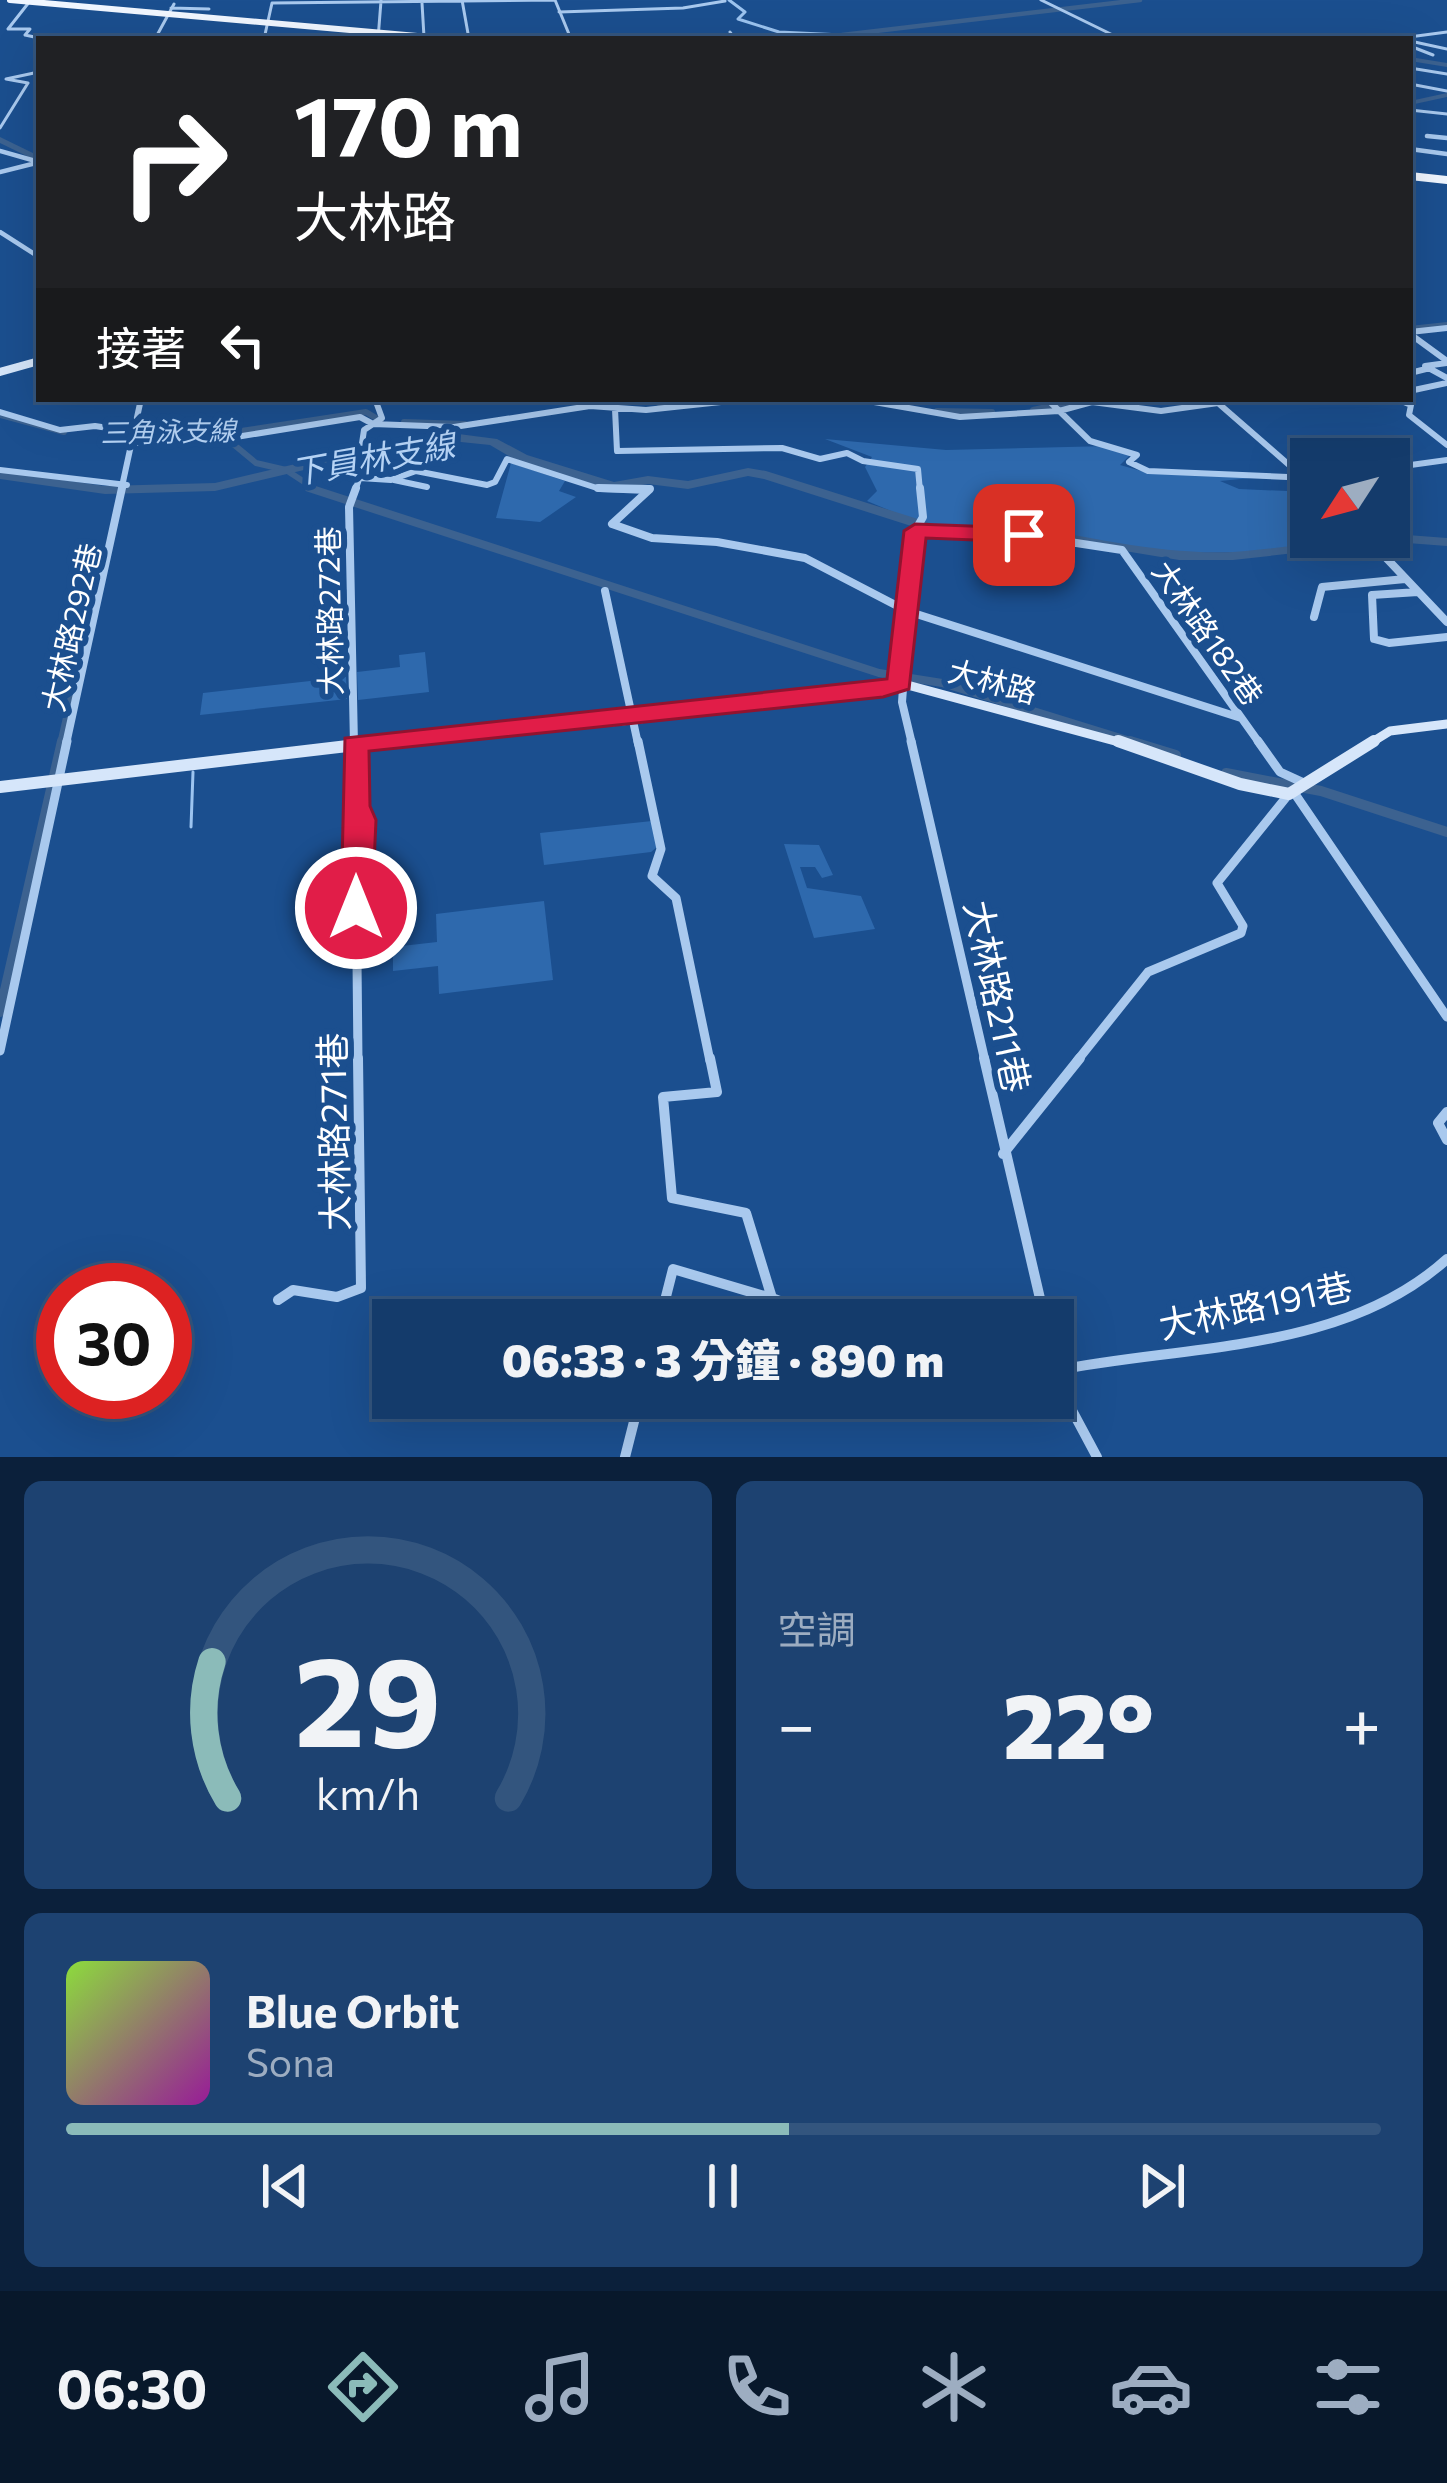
<!DOCTYPE html>
<html lang="zh-TW">
<head>
<meta charset="utf-8">
<style>
	:root { --surface:#143b6b; --page:#1d4271; --text:#f1f3f6; --muted:#9dadc1; --line:#33557e; --accent:#8bbbb9 }
	body { margin:0; font-family:Commissioner,"Noto Sans TC",sans-serif; background:var(--page); color:var(--text); height:100vh; display:flex; flex-direction:column; font-size:45px; white-space:nowrap }
	* { box-sizing:border-box; margin:0 }
	p { font-size:39px; color:var(--muted) }
	.icon { flex:none; width:66px; height:66px; fill:none; stroke:currentColor; stroke-width:2; stroke-linecap:round; stroke-linejoin:round }
	.map { position:relative; height:1457px; overflow:hidden }
	.panel { display:flex; flex-direction:column; gap:24px; padding:24px; background:#0b203b; flex:1 }
	.panel>* { flex:none }
	.hud { position:absolute; left:36px; top:36px; width:1377px; height:366px; border-radius:0px; box-shadow:0 12px 48px #0002,0 0 0 3px var(--line); background:#202124; color:#fff; overflow:hidden }
	.needle { width:78px; rotate:234deg }
	.tools { position:absolute; left:1290px; top:438px; display:grid; gap:24px }
	.tools a { display:grid; place-items:center; width:120px; height:120px; border-radius:0px; background:var(--surface); box-shadow:0 12px 48px #0002,0 0 0 3px var(--line); font-size:60px }
	.speed { position:absolute; left:36px; top:1263px; display:flex; gap:24px; font-size:60px; font-weight:700; text-align:center }
	.speed>* { display:grid; place-content:center; width:156px; height:156px; border-radius:50%; background:var(--surface); box-shadow:0 12px 48px #0002,0 0 0 3px var(--line); line-height:1 }
	.speed .limit { border:18px solid #d22; background:#fff; color:#111 }
	.pin { position:absolute; display:grid; place-items:center; width:102px; height:102px; color:#fff; margin:-51px; border-radius:24px; box-shadow:0 6px 18px #0006 }
	.me { position:absolute; width:132px; margin:-66px; rotate:0deg; stroke-linejoin:round; filter:drop-shadow(0 0 9px #0008) }
	.turn { display:flex; align-items:center; gap:42px; height:252px; padding:0 60px; font-size:54px }
	.turn .icon { width:156px; height:156px; stroke-width:2.5 }
	.turn b { display:block; font-size:84px; line-height:102px }
	.then { display:flex; align-items:center; height:114px; padding:0 60px; background:#0003; gap:24px; font-size:45px }
	.big { font-size:90px; font-weight:800; line-height:1.1 }
	.panel .widget { flex:1; display:flex; flex-direction:column; justify-content:center; gap:18px; min-width:0; padding:0 42px; border-radius:18px; background:var(--page) }
	.panel .dial { align-items:center; gap:0 }
	.dial svg { height:312px; overflow:visible; fill:none; stroke:var(--line); stroke-width:7; stroke-linecap:round; text-anchor:middle }
	.dial text { fill:var(--text); stroke:none }
	.song { display:flex; align-items:center; gap:36px }
	.cover { width:144px; height:144px; border-radius:18px; background:linear-gradient(135deg,hsl(90 70% 55%),hsl(300 70% 35%)) }
	.played { height:12px; border-radius:6px; background:linear-gradient(90deg,var(--accent) 55%,var(--line) 55%) }
	.keys { display:flex; justify-content:space-around; direction:ltr }
	.heat { display:flex; justify-content:space-between; align-items:center; font-size:66px; direction:ltr }
	.panel .tiles { flex:1; display:grid; gap:24px; grid-template-columns:1fr 1fr }
	.widget:last-child { grid-column:span 2 }
	.trip { position:absolute; left:372px; top:1299px; width:702px; height:120px; border-radius:0px; background:var(--surface); box-shadow:0 12px 48px #0002,0 0 0 3px var(--line); font-weight:800; line-height:120px; text-align:center }
	.tab-bar { display:flex; height:192px; justify-content:space-around; align-items:center; background:#08182b; color:var(--muted) }
	.tab-bar .icon { width:84px; height:84px }
	.tab-bar .on { color:var(--accent) }
	.tab-bar b { font-size:54px; color:var(--text) }
	.map>svg:first-child { display:block }
	.green { fill:#2e69ad }
	.lines { fill:none; stroke-linecap:round; stroke-linejoin:round }
	.stream { stroke:#9cc4f0; stroke-width:3 }
	.canal-far3 { stroke:#3c6290; stroke-width:4.5 }
	.canal-far2 { stroke:#3c6290; stroke-width:6 }
	.canal-far1 { stroke:#3c6290; stroke-width:8 }
	.canal { stroke:#3c6290; stroke-width:10 }
	.river { fill:#3c6290; fill-rule:evenodd }
	.street-far5 { stroke:#a9c9ee; stroke-width:3 }
	.street-far4 { stroke:#a9c9ee; stroke-width:4.5 }
	.street-far3 { stroke:#a9c9ee; stroke-width:6 }
	.street-far2 { stroke:#a9c9ee; stroke-width:8 }
	.street-far1 { stroke:#a9c9ee; stroke-width:9 }
	.street { stroke:#a9c9ee; stroke-width:10 }
	.secondary-far2 { stroke:#d6e6fa; stroke-width:8 }
	.secondary-far1 { stroke:#d6e6fa; stroke-width:9 }
	.secondary { stroke:#d6e6fa; stroke-width:12 }
	.primary-far1 { stroke:#f0f6ff; stroke-width:6 }
	.primary { stroke:#f0f6ff; stroke-width:8 }
	.route { fill:#e11d48; stroke:#92132f; stroke-width:3 }
	.labels { text-anchor:middle; dominant-baseline:central; stroke-width:12; stroke-linejoin:round; paint-order:stroke }
	.far-water-label { font-size:27px; font-style:italic; fill:#b5d3f5; stroke:#1b4f8f }
	.street-label { font-size:30px; fill:#fff; stroke:#1b4f8f }
	.water-label { font-size:33px; font-style:italic; fill:#b5d3f5; stroke:#1b4f8f }
	.near-street-label { font-size:36px; fill:#fff; stroke:#1b4f8f }
</style>
</head>
<body>
<div class="map">
<svg width="1447" height="1457" viewBox="0 0 1447 1457">
	<rect width="100%" height="100%" fill="#1b4f8f"/>
	<path class="green" d="M825 439 946 450 1108 446 1131 454 1120 465 1145 472 1251 478 1220 481 1239 489 1311 492V537L1364 539 1254 552 1174 553 1020 529 927 526 867 501 877 491 865 467 872 457Z
		M511 463 565 481 559 491 576 497 540 522 496 518Z
		M425 652 429 692 358 700 357 672 400 667 399 655Z
		M346 677 347 699 200 715 203 693Z
		M652 821 657 847 651 852 544 865 540 833Z
		M784 844 819 845 833 875 822 878 815 867H800L807 888 861 896 875 929 814 938Z
		M544 901 553 980 439 994 438 966 393 971V947L437 942 436 914Z"/>
	<g class="lines">
		<path class="stream" d="M729 0 745 12 738 19 779 32 842 35
			M191 827 193 772"/>
		<path class="canal-far3" d="M842 35 1140 0"/>
		<path class="canal-far2" d="M1410 329 1447 325
			M660 407 692 399
			M1033 410 1083 399
			M937 411 992 412
			M0 415 64 432
			M404 422 465 424
			M128 434H221L366 412 381 421
			M221 434 256 463 286 470 318 491"/>
		<path class="canal-far1" d="M309 488 879 673 942 683 1140 744
			M61 744 104 555"/>
		<path class="canal" d="M1130 741 1176 755
			M1226 773 1321 791 1447 832
			M0 1012 62 741"/>
		<path class="river" d="M1410 57 1447 63V67L1410 61Z
			M1447 93V97L1410 105V101Z
			M0 137 39 156V162L0 143Z
			M451 433 497 439 527 455 614 482 648 476 688 481 748 468 766 471 940 526 942 529 935 533 930 532 764 479 748 476 688 489 648 484 613 490 517 461 490 445 451 441 406 446 215 491 105 494 0 479V471L105 486 215 483 406 438Z
			M1022 526C1091 537 1162 555 1233 552 1285 549 1336 537 1389 537V534H1394L1447 538V546L1394 542 1233 560H1179L1022 534 991 536 984 532 991 528Z"/>
		<path class="street-far5" d="M462 0 469 39
			M1041 0 1121 39
			M30 1 8 29H30L25 35 44 39
			M422 3 424 37
			M171 8 209 9
			M559 12 683 8 725 1
			M730 32 735 39
			M155 39 174 4
			M264 39 272 3 555 0 571 39
			M378 39 381 1
			M1394 39 1447 32
			M1410 41 1447 49
			M1410 46 1433 55
			M1410 68 1447 74
			M1410 84 1447 91
			M1410 110 1447 114
			M0 128 28 83 6 79 34 73 39 57"/>
		<path class="street-far4" d="M1427 136 1447 138
			M1410 149 1447 154
			M0 151 39 162
			M0 172 36 163
			M0 232 39 257"/>
		<path class="street-far3" d="M1410 332 1447 328
			M1410 334 1447 361
			M1447 363 1425 366 1447 378
			M1410 373 1430 368
			M1414 390 1447 383
			M857 399 960 417 1059 411 1092 402 1161 411 1218 403 1304 478
			M1047 399 1090 441 1137 455 1129 462 1148 471 1311 478
			M1397 399 1411 405 1409 415 1447 445
			M615 409 617 451 782 448 820 459 847 453 863 461 918 469 920 491
			M0 412 60 430 95 426 134 432
			M135 443 236 437 360 417 373 424 454 427 590 406 646 410 749 399
			M1389 468 1447 460
			M0 470 127 485
			M360 478 391 480 416 471 487 485 495 482 507 459 600 489 647 491
			M394 480 427 487
			M121 491 141 399
			M355 491 365 462 360 457 364 430 382 418 375 399"/>
		<path class="street-far2" d="M598 488 650 489 612 524 652 538 717 542 805 558 907 611 1241 718
			M915 531 1024 535 1122 550 1260 744
			M1372 543 1447 622
			M605 591 638 744
			M1418 592 1372 595 1374 639 1389 643 1447 637
			M1314 617 1322 587 1405 579
			M66 744 122 488
			M354 744 349 507 356 488
			M912 744 902 702 915 531 923 517 920 488"/>
		<path class="street-far1" d="M354 741 355 806 362 820 356 861 358 1061
			M638 741 661 849 652 876 676 898 710 1061
			M911 741 985 1061
			M1258 741 1280 772 1304 783
			M1293 791 1447 1017
			M0 1051 67 741
			M1077 1061 1148 972 1241 933 1243 926 1217 883 1288 795"/>
		<path class="street" d="M710 1058 717 1092 663 1097 672 1198 746 1213 772 1298 826 1320
			M984 1058 1045 1320
			M1447 1112 1438 1123 1447 1140
			M1003 1154 1080 1058
			M278 1300 293 1290 337 1297 361 1288 358 1058
			M660 1320 673 1269 771 1298
			M1053 1351 1067 1401 1097 1457
			M1053 1371C1185 1344 1342 1354 1447 1259
			M625 1457 640 1398"/>
		<path class="secondary-far2" d="M0 372 39 361"/>
		<path class="secondary-far1" d="M355 744 632 720 900 683 1126 744
			M1369 744 1390 731 1447 724"/>
		<path class="secondary" d="M1118 741 1240 784 1289 794 1374 741
			M0 787 390 741"/>
		<path class="primary-far1" d="M10 0 451 39"/>
		<path class="primary" d="M1410 176 1447 180"/>
	</g>
	<path class="route" d="M915 524 1024 528 1036 535 1024 542 926 538 909 689 883 697 369 751 370 806 376 820 372 908 367 916H345L341 908 345 738 887 679 904 531Z"/>
	<g class="labels">
		<g class="far-water-label">
			<text transform="translate(168 431) rotate(-1)">三角泳支線</text>
		</g>
		<g class="street-label">
			<text transform="translate(328 611) rotate(-91)">大林路272巷</text>
			<text transform="translate(70 627) rotate(-77)">大林路292巷</text>
			<text transform="translate(1209 632) rotate(55)">大林路182巷</text>
			<text transform="translate(993 680) rotate(15)">大林路</text>
		</g>
		<g class="water-label">
			<text transform="translate(373 457) rotate(-10)">下員林支線</text>
		</g>
		<g class="near-street-label">
			<text transform="translate(999 996) rotate(78)">大林路211巷</text>
			<text transform="translate(332 1132) rotate(-91)">大林路271巷</text>
			<text transform="translate(1255 1304) rotate(-12)">大林路191巷</text>
		</g>
	</g>
</svg>
<div class="tools">
<a><svg class="needle" viewBox="-14 -14 28 28"><path d="M0-13l5 13h-10z" fill="#e53935"/><path d="M0 13l5-13h-10z" fill="#9dadc1"/></svg></a>
</div>
<div class="speed"><div class="limit">30</div></div>
<div class="pin" style="left:1024px;top:535px;background:#d93025"><svg class="icon" aria-label="arrive" viewBox="0 0 24 24"><path d="M6 21V4h12l-3 4 3 4H6"/></svg></div>
<svg class="me" style="left:356px;top:908px" viewBox="-20 -20 40 40"><circle r="17" fill="#e11d48" stroke="#fff" stroke-width="3"/><path d="M0-11L8 9 0 5-8 9z" fill="#fff"/></svg>
<div class="trip">06:33 · 3 分鐘 · 890 m</div>
<div class="hud">
<div class="turn"><svg class="icon" aria-label="right" viewBox="0 0 24 24"><path d="M7 20v-9h11M14 6l5 5-5 5"/></svg><div><b>170 m</b>大林路</div></div>
<div class="then">接著<svg class="icon" aria-label="left" viewBox="0 0 24 24"><path d="M17 20v-9H6M10 6l-5 5 5 5"/></svg></div>
</div>
</div>
<section class="panel">
<div class="tiles">
<div class="widget dial"><svg viewBox="0 0 100 80">
<path d="M14 69A42 42 0 1 1 86 69"/>
<path d="M14 69A42 42 0 0 1 10 34" stroke="#8bbbb9"/>
<text x="50" y="56" font-size="32" font-weight="700">29</text>
<text x="50" y="72" font-size="11">km/h</text>
</svg></div>
<div class="widget"><p>空調</p>
<div class="heat"><a>−</a><b class="big">22°</b><a>+</a></div>
</div>
<div class="widget">
<div class="song"><i class="cover"></i><div><b>Blue Orbit</b><p>Sona</p></div></div>
<div class="played"></div>
<div class="keys"><svg class="icon" aria-label="previous" viewBox="0 0 24 24"><path d="M18 5L8 12l10 7zM5 5v14"/></svg><svg class="icon" aria-label="pause" viewBox="0 0 24 24"><path d="M8 5v14M16 5v14"/></svg><svg class="icon" aria-label="next" viewBox="0 0 24 24"><path d="M6 5l10 7-10 7zM19 5v14"/></svg></div>
</div>
</div>
</section>
<nav class="tab-bar">
<b>06:30</b>
<svg class="icon on" aria-label="directions" viewBox="0 0 24 24"><path d="M12 3l9 9-9 9-9-9zM9 14v-3h6M13 9l2 2-2 2"/></svg>
<svg class="icon" aria-label="music" viewBox="0 0 24 24"><path d="M9 18V5l10-2v13"/><circle cx="6" cy="18" r="3"/><circle cx="16" cy="16" r="3"/></svg>
<svg class="icon" aria-label="phone" viewBox="0 0 24 24"><path d="M5 4h4l2 5-3 2q2 4 5 5l2-3 5 2v4C11 20 4 13 5 4z"/></svg>
<svg class="icon" aria-label="climate" viewBox="0 0 24 24"><path d="M12 3v18M4 7l16 10M4 17L20 7"/></svg>
<svg class="icon" aria-label="car" viewBox="0 0 24 24"><path d="M5 17H2v-5l4-1 3-4h7l3 4 3 1v5h-3M9 17h6M6 11h13"/><circle cx="7" cy="17" r="2"/><circle cx="17" cy="17" r="2"/></svg>
<svg class="icon" aria-label="filters" viewBox="0 0 24 24"><path d="M4 7h16M4 17h16"/><circle cx="9" cy="7" r="2"/><circle cx="15" cy="17" r="2"/></svg>
</nav>
</body>
</html>
